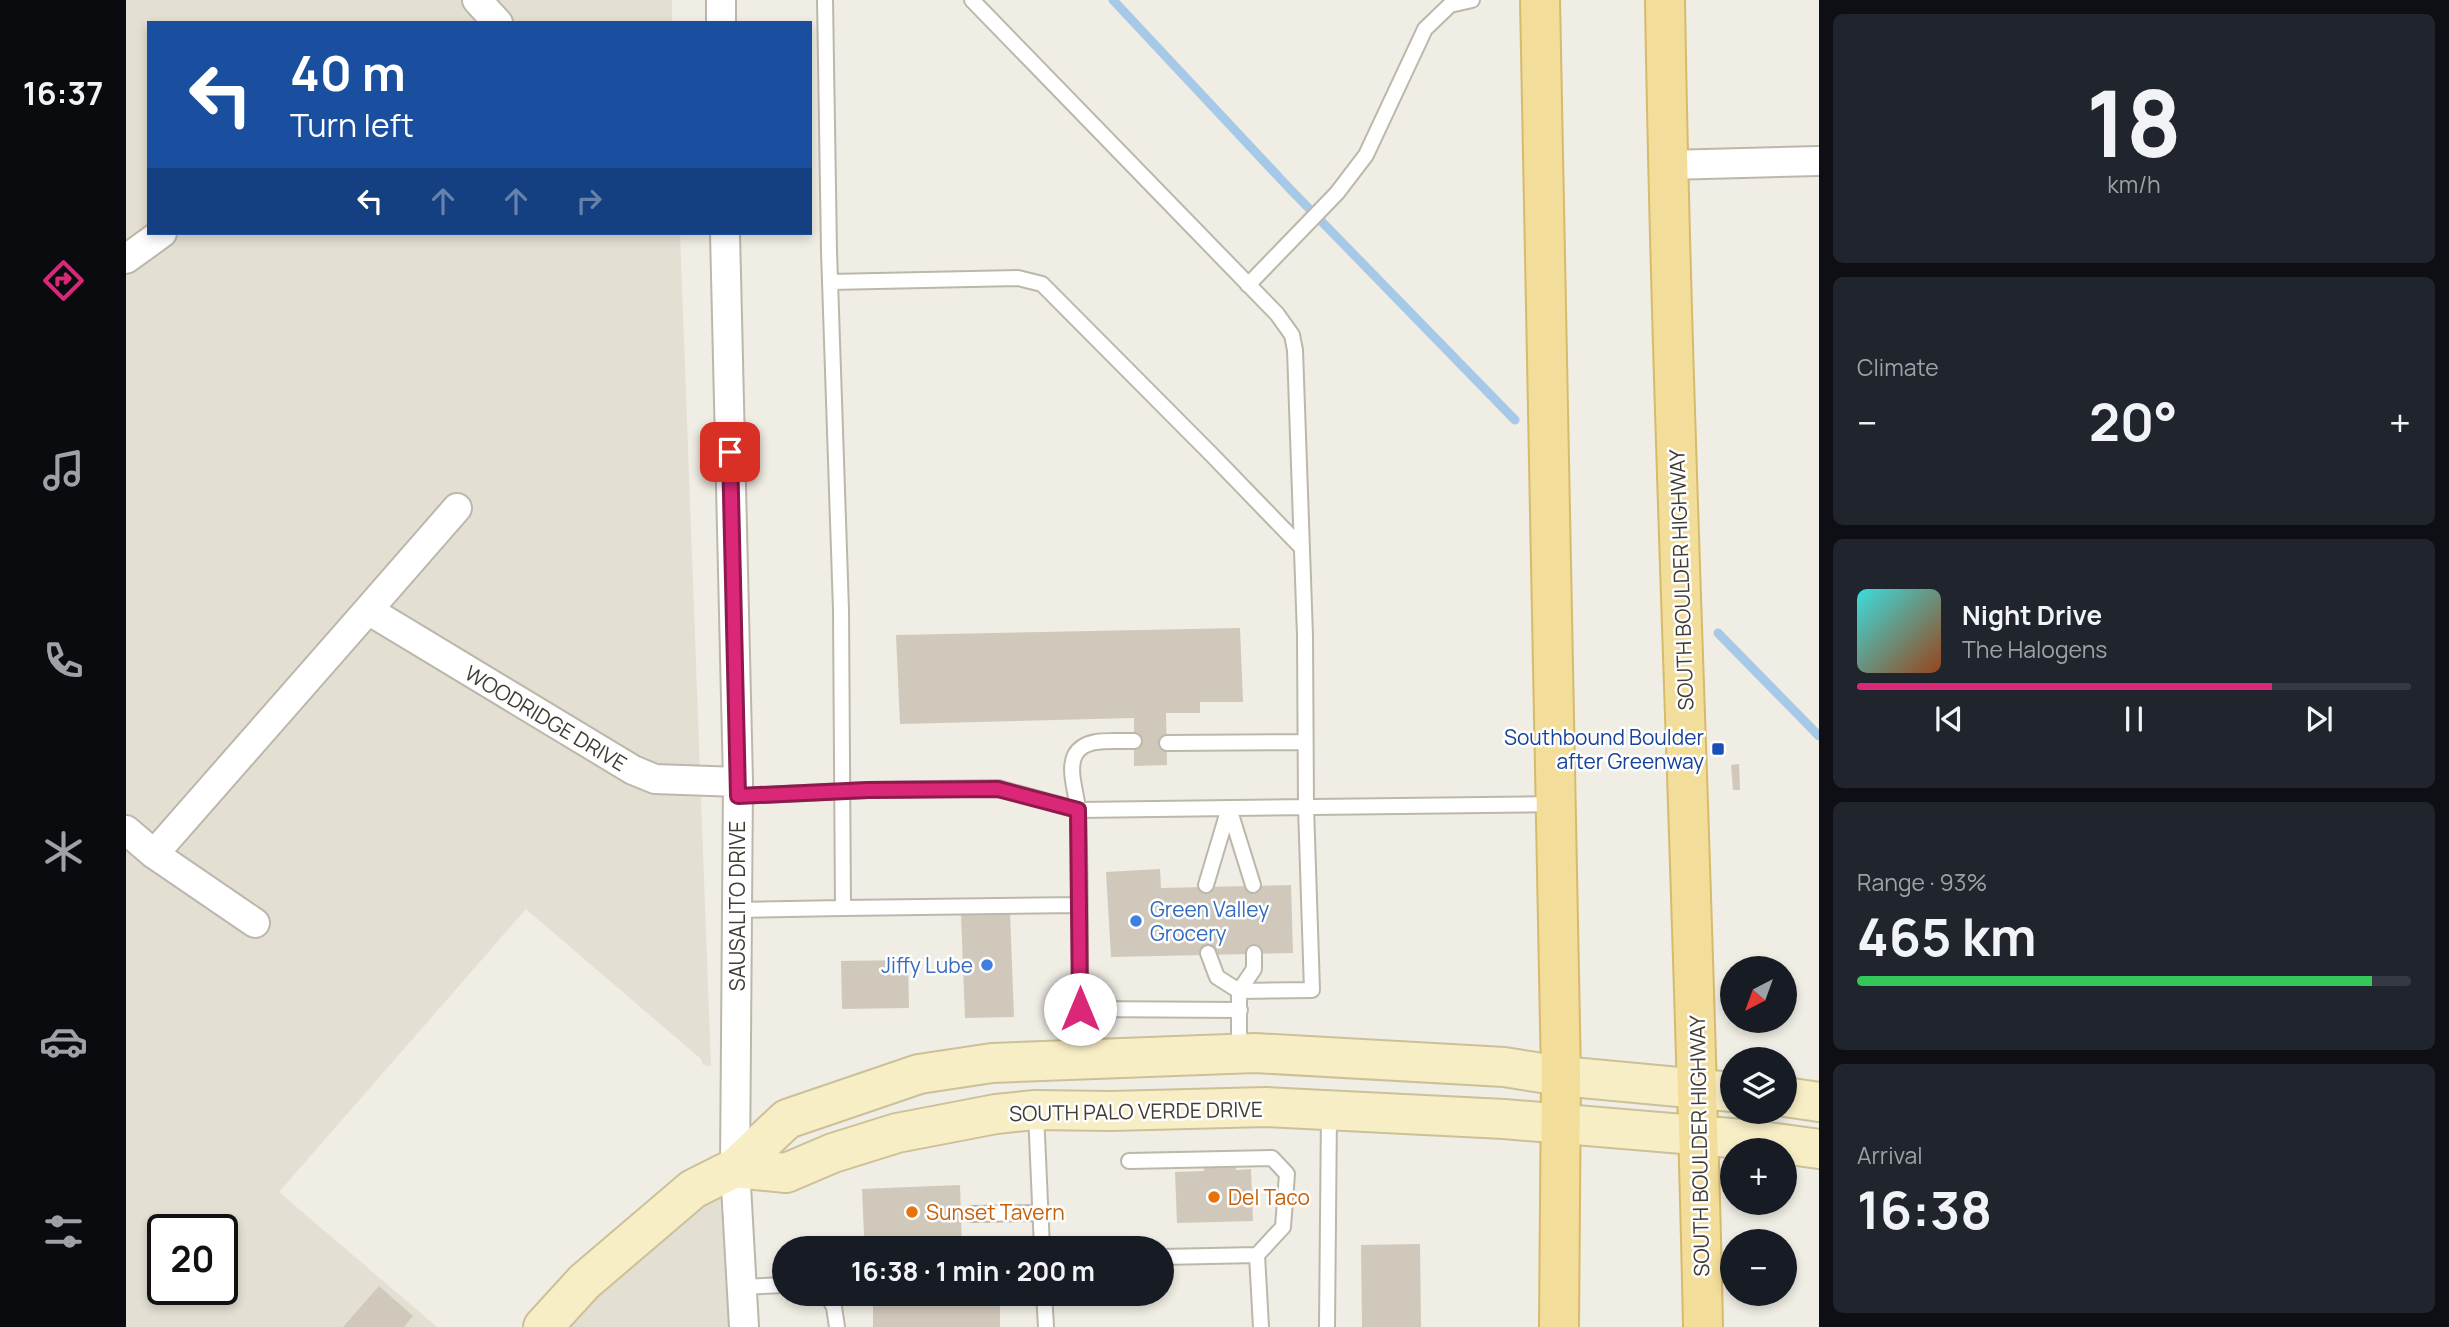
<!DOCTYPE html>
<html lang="en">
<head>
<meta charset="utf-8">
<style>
	:root { --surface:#171b24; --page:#20242c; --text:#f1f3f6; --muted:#9ea1a6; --line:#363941; --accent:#db2777 }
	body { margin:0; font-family:Manrope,sans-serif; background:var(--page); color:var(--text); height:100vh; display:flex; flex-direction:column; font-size:26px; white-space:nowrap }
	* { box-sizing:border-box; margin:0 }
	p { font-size:23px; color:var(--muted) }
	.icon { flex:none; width:38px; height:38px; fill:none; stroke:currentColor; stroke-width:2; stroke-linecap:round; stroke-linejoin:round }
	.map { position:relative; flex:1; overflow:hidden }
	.drawer { display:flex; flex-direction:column; gap:14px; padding:14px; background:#0d0f14; width:630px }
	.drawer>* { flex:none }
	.banner { position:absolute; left:21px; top:21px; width:665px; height:214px; border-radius:0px; box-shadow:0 4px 10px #0003; background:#1a4fa0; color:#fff; overflow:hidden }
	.needle { width:46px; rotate:221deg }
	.tools { position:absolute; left:1594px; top:956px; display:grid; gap:14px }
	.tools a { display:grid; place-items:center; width:77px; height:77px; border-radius:50%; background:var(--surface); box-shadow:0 4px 10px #0003; font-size:35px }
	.speed { position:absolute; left:21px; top:1214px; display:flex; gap:14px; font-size:35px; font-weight:700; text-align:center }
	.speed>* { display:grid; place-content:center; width:91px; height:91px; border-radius:50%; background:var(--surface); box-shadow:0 4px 10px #0003; line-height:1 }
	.speed .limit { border:4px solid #111; border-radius:10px; background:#fff; color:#111 }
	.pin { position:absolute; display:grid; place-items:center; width:60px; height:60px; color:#fff; margin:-30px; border-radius:14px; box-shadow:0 4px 10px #0006 }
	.me { position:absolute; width:77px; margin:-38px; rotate:0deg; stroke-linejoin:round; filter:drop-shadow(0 0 5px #0008) }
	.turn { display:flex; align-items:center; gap:24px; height:147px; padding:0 28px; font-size:32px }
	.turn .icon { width:91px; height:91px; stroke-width:2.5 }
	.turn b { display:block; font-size:49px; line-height:60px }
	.lanes { display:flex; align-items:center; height:66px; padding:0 28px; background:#0003; justify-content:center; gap:35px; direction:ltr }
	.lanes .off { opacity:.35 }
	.big { font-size:52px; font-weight:700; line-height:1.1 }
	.drawer .widget { flex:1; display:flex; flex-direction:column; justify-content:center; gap:10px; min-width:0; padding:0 24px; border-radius:10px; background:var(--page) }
	.drawer .dial { align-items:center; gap:0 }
	.dial b { font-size:91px; line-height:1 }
	.song { display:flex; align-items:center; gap:21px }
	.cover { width:84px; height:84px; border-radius:10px; background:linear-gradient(135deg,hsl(180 70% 55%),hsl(20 70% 35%)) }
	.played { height:7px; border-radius:4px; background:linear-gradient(90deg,var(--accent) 75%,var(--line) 75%) }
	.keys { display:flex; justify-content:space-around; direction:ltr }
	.heat { display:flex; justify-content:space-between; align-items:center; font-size:38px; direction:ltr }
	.charge { height:10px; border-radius:5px; background:linear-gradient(90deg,#34c759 93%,var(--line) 0) }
	.trip { position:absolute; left:646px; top:1236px; width:402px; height:70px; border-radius:35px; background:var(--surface); box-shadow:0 4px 10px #0003; font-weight:700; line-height:70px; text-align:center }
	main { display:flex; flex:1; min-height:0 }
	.tab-bar { display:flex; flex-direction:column; width:126px; justify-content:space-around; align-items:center; background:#090b0e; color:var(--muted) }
	.tab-bar .icon { width:49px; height:49px }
	.tab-bar .current { color:var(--accent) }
	.tab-bar b { font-size:32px; color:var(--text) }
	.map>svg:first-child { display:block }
	.residential { fill:#e3dfd3; fill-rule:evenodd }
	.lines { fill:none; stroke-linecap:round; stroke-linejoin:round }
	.stream { stroke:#a6c9e7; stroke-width:9 }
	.building { fill:#d0c9bb }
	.lane-casing { stroke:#bdb7ab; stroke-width:18 }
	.street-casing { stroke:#bdb7ab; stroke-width:32 }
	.secondary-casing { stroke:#cbc098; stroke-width:42 }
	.primary-casing { stroke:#d5bb6c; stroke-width:42 }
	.lane { stroke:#fff; stroke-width:14 }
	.street { stroke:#fff; stroke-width:28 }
	.secondary { stroke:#f8eec6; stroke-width:38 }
	.primary { stroke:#f3dd9a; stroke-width:38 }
	.route-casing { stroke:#8e194d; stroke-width:18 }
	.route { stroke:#db2777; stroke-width:12 }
	.transit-dot { fill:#1a4fb4; stroke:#fff; stroke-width:2.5 }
	.shop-dot { fill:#3f7fe0; stroke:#fff; stroke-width:2.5 }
	.food-dot { fill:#e8710a; stroke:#fff; stroke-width:2.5 }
	.labels { text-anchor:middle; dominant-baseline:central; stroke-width:5; stroke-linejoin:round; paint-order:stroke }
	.street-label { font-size:21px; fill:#413d35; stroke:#fff }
	.transit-label { font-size:21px; fill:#164399; stroke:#fff; text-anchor:end }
	.shop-label { font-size:21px; fill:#366cbe; stroke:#fff; text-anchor:start }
	.food-label { font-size:21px; fill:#c56008; stroke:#fff; text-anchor:start }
</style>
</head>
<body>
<main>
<nav class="tab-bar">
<b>16:37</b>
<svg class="icon current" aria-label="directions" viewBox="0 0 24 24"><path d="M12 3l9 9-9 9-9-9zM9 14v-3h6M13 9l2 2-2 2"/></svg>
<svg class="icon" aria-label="music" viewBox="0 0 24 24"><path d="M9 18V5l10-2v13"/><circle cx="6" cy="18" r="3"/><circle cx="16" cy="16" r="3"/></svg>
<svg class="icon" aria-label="phone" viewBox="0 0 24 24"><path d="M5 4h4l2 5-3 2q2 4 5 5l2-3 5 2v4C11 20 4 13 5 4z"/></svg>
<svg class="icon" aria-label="climate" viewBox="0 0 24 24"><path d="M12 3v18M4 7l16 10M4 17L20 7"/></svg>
<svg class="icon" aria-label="car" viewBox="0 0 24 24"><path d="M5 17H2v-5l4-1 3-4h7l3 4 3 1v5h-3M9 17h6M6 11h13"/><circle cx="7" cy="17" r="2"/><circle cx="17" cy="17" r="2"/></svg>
<svg class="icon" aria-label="filters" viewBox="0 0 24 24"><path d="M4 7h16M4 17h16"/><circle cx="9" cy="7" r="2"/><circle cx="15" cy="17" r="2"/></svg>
</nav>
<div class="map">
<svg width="1693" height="1327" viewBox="0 0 1693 1327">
	<rect width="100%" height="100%" fill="#f0ede4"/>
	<path class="residential" d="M0 0H546V23H23V233H554L585 1066 577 1065 575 1059 400 909 153 1192 311 1327H0ZM37 1230H96V1290H37Z
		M609 1168 617 1327H417Z"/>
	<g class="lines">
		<path class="stream" d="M987 0 1163 188 1389 420
			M1592 633 1693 736"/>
	</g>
	<path class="building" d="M1114 628 1117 702H1074V713H1040L1041 765 1008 766V718L774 724 770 635Z
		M1613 764 1614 790H1607L1605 765Z
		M1034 869 1035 888 1165 885 1167 953 985 957 980 872Z
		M884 912 888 1017 839 1018 835 914Z
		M782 960 783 1008 716 1009 715 961Z
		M1109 1154 1110 1170 1125 1169 1127 1221 1051 1223 1049 1172 1078 1171 1077 1155Z
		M834 1185 836 1248H746V1236H738L736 1189Z
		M1294 1244 1295 1327H1236L1235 1245Z
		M253 1286 287 1316 278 1327H217Z
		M747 1293H874V1327H747Z"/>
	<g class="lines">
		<defs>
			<path id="lane" d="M846 0 1151 314 1166 335 1169 350 1179 636 1180 807 1186 990 1113 991V1054
				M704 282 892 278 916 284 1087 456 1176 548
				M1122 285 1211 193 1240 155 1299 29 1324 5 1346 0
				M1041 743 1179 742
				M612 796 742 790 872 788 952 810 1430 804
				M1080 885 1103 808 1127 885
				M717 908 953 905
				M610 910 717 908 715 610 703 251 699 0
				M1082 953 1091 977 1113 991 1128 969V953
				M954 1009 1114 1010
				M954 1058C954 977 955 895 952 813 952 796 941 771 949 755 959 736 990 742 1008 741
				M910 1113 916 1248
				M1003 1161 1146 1158 1161 1174 1157 1227 1131 1255
				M845 1214 915 1213
				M1036 1257 1131 1255 1135 1327
				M616 1287 658 1285
				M700 1293 708 1307 711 1327
				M918 1293 920 1327
				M1201 1327 1203 1111"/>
			<path id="street" d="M351 0 372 23
				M595 0V23
				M1542 165 1693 161
				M599 233 612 782 609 1168 618 1327
				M0 259 36 233
				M242 610 331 508
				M0 830 28 854 242 610 507 770 529 779 612 782
				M28 854 129 923"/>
			<path id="secondary" d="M1659 1097 1693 1102
				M609 1168 660 1173 707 1153 771 1133 870 1114 909 1110 985 1111 1140 1107 1378 1119 1628 1140 1693 1149
				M417 1327 458 1282 567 1189 609 1168 661 1119 793 1074 866 1063 1129 1053 1378 1067 1435 1076 1606 1092"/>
			<path id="primary" d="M1414 0 1435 1076 1433 1327
				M1539 0C1546 442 1568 885 1577 1327"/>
		</defs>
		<use href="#lane" class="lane-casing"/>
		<use href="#street" class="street-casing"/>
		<use href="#secondary" class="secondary-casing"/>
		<use href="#primary" class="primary-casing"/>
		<use href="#lane" class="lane"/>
		<use href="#street" class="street"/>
		<use href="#secondary" class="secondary"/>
		<use href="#primary" class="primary"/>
	</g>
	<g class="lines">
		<defs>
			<path id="route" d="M604 452 612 796 742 790 872 789 952 810 954 1009"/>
		</defs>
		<use href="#route" class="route-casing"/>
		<use href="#route" class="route"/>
	</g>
	<rect class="transit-dot" x="1585" y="742" width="14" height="14" rx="3.5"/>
	<g class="shop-dot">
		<circle cx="1010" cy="921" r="7"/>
		<circle cx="861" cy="965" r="7"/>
	</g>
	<g class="food-dot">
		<circle cx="1088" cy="1197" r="7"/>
		<circle cx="786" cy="1212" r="7"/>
	</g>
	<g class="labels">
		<g class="street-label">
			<text transform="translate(1555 580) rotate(-92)">SOUTH BOULDER HIGHWAY</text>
			<text transform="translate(420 718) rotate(31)">WOODRIDGE DRIVE</text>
			<text transform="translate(611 906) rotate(-90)">SAUSALITO DRIVE</text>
			<text transform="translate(1010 1111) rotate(-1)">SOUTH PALO VERDE DRIVE</text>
			<text transform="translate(1573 1146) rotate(-91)">SOUTH BOULDER HIGHWAY</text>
		</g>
		<g class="transit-label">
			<text x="1578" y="737">Southbound Boulder<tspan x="1578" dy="24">after Greenway</tspan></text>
		</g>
		<g class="shop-label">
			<text x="1024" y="909">Green Valley<tspan x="1024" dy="24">Grocery</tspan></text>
			<text x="847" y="965" text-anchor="end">Jiffy Lube</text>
		</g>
		<g class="food-label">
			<text x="1102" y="1197">Del Taco</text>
			<text x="800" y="1212">Sunset Tavern</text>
		</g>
	</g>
</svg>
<div class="tools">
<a><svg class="needle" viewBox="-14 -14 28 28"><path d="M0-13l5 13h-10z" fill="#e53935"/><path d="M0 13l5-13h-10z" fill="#9ea1a6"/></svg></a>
<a><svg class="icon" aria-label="layers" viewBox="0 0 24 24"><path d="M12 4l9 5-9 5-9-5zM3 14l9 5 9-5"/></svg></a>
<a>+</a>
<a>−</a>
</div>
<div class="speed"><div class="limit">20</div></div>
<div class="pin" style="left:604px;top:452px;background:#d93025"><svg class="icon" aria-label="arrive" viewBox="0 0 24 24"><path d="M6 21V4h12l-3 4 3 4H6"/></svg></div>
<svg class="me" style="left:954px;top:1009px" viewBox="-20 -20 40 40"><circle r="19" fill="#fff"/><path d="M0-13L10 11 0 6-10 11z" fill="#db2777"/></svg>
<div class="trip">16:38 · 1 min · 200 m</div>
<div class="banner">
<div class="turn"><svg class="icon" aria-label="left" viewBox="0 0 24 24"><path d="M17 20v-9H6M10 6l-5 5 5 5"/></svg><div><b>40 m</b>Turn left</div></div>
<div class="lanes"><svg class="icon" aria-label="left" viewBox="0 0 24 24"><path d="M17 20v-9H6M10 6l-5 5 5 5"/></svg><svg class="icon off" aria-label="ahead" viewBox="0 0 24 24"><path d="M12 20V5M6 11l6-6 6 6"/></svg><svg class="icon off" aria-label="ahead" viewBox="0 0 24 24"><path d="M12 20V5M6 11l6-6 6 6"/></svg><svg class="icon off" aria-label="right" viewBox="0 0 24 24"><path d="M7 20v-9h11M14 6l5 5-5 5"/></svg></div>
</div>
</div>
<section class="drawer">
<div class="widget dial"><b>18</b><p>km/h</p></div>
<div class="widget"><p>Climate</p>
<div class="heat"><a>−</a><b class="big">20°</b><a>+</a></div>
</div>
<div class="widget">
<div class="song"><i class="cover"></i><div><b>Night Drive</b><p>The Halogens</p></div></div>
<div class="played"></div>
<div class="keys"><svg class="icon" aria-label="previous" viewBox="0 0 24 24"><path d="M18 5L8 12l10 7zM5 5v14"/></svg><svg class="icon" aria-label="pause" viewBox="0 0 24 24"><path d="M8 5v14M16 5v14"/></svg><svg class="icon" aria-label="next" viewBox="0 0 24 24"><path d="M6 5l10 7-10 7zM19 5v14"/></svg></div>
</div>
<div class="widget"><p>Range · 93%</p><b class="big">465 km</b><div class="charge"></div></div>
<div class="widget"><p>Arrival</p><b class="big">16:38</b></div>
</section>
</main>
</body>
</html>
